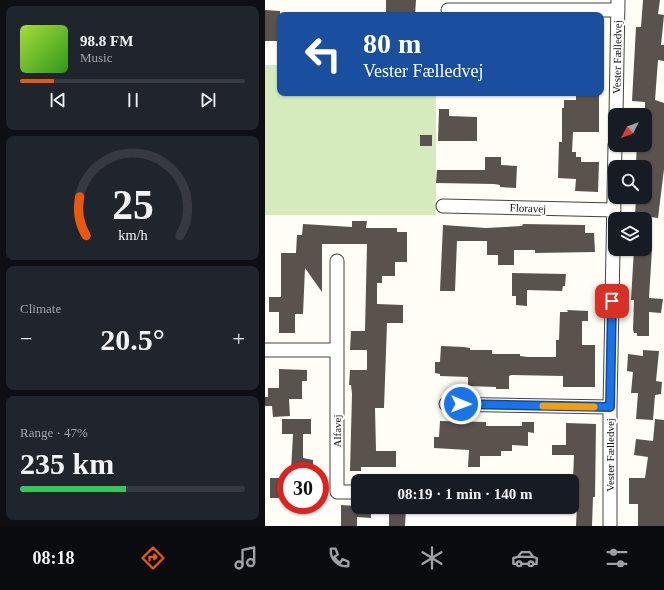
<!DOCTYPE html>
<html lang="en">
<head>
<meta charset="utf-8">
<style>
	:root { --surface:#171b24; --page:#20242c; --text:#f1f3f6; --muted:#9ea1a6; --line:#363941; --accent:#ea580c }
	body { margin:0; font-family:"Times New Roman",serif; background:var(--page); color:var(--text); height:100vh; display:flex; flex-direction:column; font-size:15px; white-space:nowrap }
	* { box-sizing:border-box; margin:0 }
	p { font-size:13px; color:var(--muted) }
	.icon { flex:none; width:22px; height:22px; fill:none; stroke:currentColor; stroke-width:2; stroke-linecap:round; stroke-linejoin:round }
	.map { position:relative; flex:1; overflow:hidden }
	.details { display:flex; flex-direction:column; gap:6px; padding:6px; background:#0d0f14; width:265px }
	.details>* { flex:none }
	.top-card { position:absolute; left:12px; top:12px; width:327px; height:84px; border-radius:8px; box-shadow:0 1px 3px #0004; background:#1a4fa0; color:#fff; overflow:hidden }
	.needle { width:26px; rotate:228deg }
	.buttons { position:absolute; left:343px; top:108px; display:grid; gap:8px }
	.buttons a { display:grid; place-items:center; width:44px; height:44px; border-radius:8px; background:var(--surface); box-shadow:0 1px 3px #0004; font-size:20px }
	.speed { position:absolute; left:12px; top:462px; display:flex; gap:8px; font-size:20px; font-weight:700; text-align:center }
	.speed>* { display:grid; place-content:center; width:52px; height:52px; border-radius:50%; background:var(--surface); box-shadow:0 1px 3px #0004; line-height:1 }
	.speed .limit { border:6px solid #d22; background:#fff; color:#111 }
	.pin { position:absolute; display:grid; place-items:center; width:34px; height:34px; color:#fff; margin:-17px; border-radius:8px; box-shadow:0 2px 6px #0006 }
	.me { position:absolute; width:44px; margin:-22px; rotate:91deg; stroke-linejoin:round; filter:drop-shadow(0 0 3px #0008) }
	.turn { display:flex; align-items:center; gap:14px; height:84px; padding:0 20px; font-size:18px }
	.turn .icon { width:52px; height:52px; stroke-width:2.5 }
	.turn b { display:block; font-size:28px; line-height:34px }
	.big { font-size:30px; font-weight:600; line-height:1.1 }
	.details .card { flex:1; display:flex; flex-direction:column; justify-content:center; gap:6px; min-width:0; padding:0 14px; border-radius:8px; background:var(--page) }
	.details .dial { align-items:center; gap:0 }
	.dial svg { height:104px; overflow:visible; fill:none; stroke:var(--line); stroke-width:7; stroke-linecap:round; text-anchor:middle }
	.dial text { fill:var(--text); stroke:none }
	.song { display:flex; align-items:center; gap:12px }
	.cover { width:48px; height:48px; border-radius:6px; background:linear-gradient(135deg,hsl(80 70% 55%),hsl(110 70% 35%)) }
	.played { height:4px; border-radius:2px; background:linear-gradient(90deg,var(--accent) 15%,var(--line) 15%) }
	.keys { display:flex; justify-content:space-around; direction:ltr }
	.heat { display:flex; justify-content:space-between; align-items:center; font-size:22px; direction:ltr }
	.charge { height:6px; border-radius:3px; background:linear-gradient(90deg,#34c759 47%,var(--line) 0) }
	.trip { position:absolute; left:86px; top:474px; width:228px; height:40px; border-radius:8px; background:var(--surface); box-shadow:0 1px 3px #0004; font-weight:600; line-height:40px; text-align:center }
	.tab-bar { display:flex; height:64px; justify-content:space-around; align-items:center; background:#090b0e; color:var(--muted) }
	.tab-bar .icon { width:28px; height:28px }
	.tab-bar .active { color:var(--accent) }
	.tab-bar b { font-size:18px; color:var(--text) }
	main { display:flex; flex:1; min-height:0 }
	.map>svg:first-child { display:block }
	.green { fill:#d5ebbd }
	.building { fill:#5a524d }
	.lines { fill:none; stroke-linecap:round; stroke-linejoin:round }
	.street-casing { stroke:#444; stroke-width:15 }
	.street { stroke:#fff; stroke-width:13 }
	.route-casing { stroke:#114b97; stroke-width:10 }
	.route { stroke:#1a73e8; stroke-width:7 }
	.slow { stroke:#f59e0b; stroke-width:7 }
	.labels { text-anchor:middle; dominant-baseline:central; stroke-width:4; stroke-linejoin:round; paint-order:stroke }
	.street-label { font-size:11px; fill:#111; stroke:#fff }
</style>
</head>
<body>
<main>
<section class="details">
<div class="card">
<div class="song"><i class="cover"></i><div><b>98.8 FM</b><p>Music</p></div></div>
<div class="played"></div>
<div class="keys"><svg class="icon" aria-label="previous" viewBox="0 0 24 24"><path d="M18 5L8 12l10 7zM5 5v14"/></svg><svg class="icon" aria-label="pause" viewBox="0 0 24 24"><path d="M8 5v14M16 5v14"/></svg><svg class="icon" aria-label="next" viewBox="0 0 24 24"><path d="M6 5l10 7-10 7zM19 5v14"/></svg></div>
</div>
<div class="card dial"><svg viewBox="0 0 100 80">
<path d="M14 69A42 42 0 1 1 86 69"/>
<path d="M14 69A42 42 0 0 1 9 39" stroke="#ea580c"/>
<text x="50" y="56" font-size="32" font-weight="700">25</text>
<text x="50" y="72" font-size="11">km/h</text>
</svg></div>
<div class="card"><p>Climate</p>
<div class="heat"><a>−</a><b class="big">20.5°</b><a>+</a></div>
</div>
<div class="card"><p>Range · 47%</p><b class="big">235 km</b><div class="charge"></div></div>
</section>
<div class="map">
<svg width="399" height="526" viewBox="0 0 399 526">
	<rect width="100%" height="100%" fill="#fffdf5"/>
	<path class="green" d="M0 65H15V93H171V215H0Z"/>
	<path class="building" d="M121 0H151L150 15H132V12H121Z
		M378 0H395L393 14 399 15 396 45H399V61L393 60 390 100 399 103V169L393 218 370 215 371 198 380 197V163L371 162 372 145H380V102L367 101 371 27H376Z
		M0 10 15 11V41H0Z
		M311 93H334V132H308L307 152H311V157H316V162H334L333 192 310 191 311 179 293 178 294 142H297V108H299V100H311Z
		M174 109H184V116L212 117V141H173Z
		M155 135H167V146H155Z
		M220 157H236V165L252 166 251 188 235 187V185L229 184 171 183 172 170H220Z
		M87 221H102L101 228H132V232H142V262H130V276H117V283H112V304L138 305V323H122L119 408H110L111 451H131V467H96V471H85L87 394 86 385H84L85 370H102V350H85L86 331H100L102 244H57V292L40 268 38 314H30V333H14V312H4V297H16V253H31L32 235H37L38 224 87 227Z
		M258 224 320 225V233H329L330 252 270 253V250H249V265H233V255H222V241H192L190 291H175L178 225 221 228 257 226Z
		M369 249H387L384 298 398 299 396 313 384 312V336H372V333H369L368 330 369 300H366Z
		M247 273 301 274 300 286H298L297 291 262 290V306L251 305V296H247Z
		M302 310 323 311V321H317V345H330V387H298V376L246 375 244 376V389H231V387L203 386V377L175 376V374L170 373V362H175L176 346 199 347 205 348V350H227V354H255V356L263 357H291V340H294L295 312H303Z
		M378 350 394 351 391 381 397 382 396 394 390 395 388 420 371 419 373 393H366L368 372 362 371 363 354 378 356Z
		M14 369 42 370V381H37V399H24L25 416 8 417 7 406H0V397H3V388H14Z
		M17 419H46V434H38V458L48 460V471H26L28 434H17Z
		M390 419 399 420V526H373V504H364V478H380L383 457 369 455 371 439 388 441Z
		M175 421 221 422V426H257V422H269V433L263 432V446L247 445V451H236V456H215V467H203L204 450 169 448V437H174Z
		M301 423 331 424 330 497H328L327 526H311L312 505H307L309 455H287V445H301Z
		M5 478H21V498H5Z
		M76 505 106 507V518L92 517V526H76Z
		M124 507H141L140 526H124Z"/>
	<g class="lines">
		<defs>
			<path id="street" d="M183 10H353
				M351 115 353 0
				M178 206 349 210
				M72 261V492H93
				M0 350H72
				M181 404 345 407
				M345 526V407L350 145"/>
		</defs>
		<use href="#street" class="street-casing"/>
		<use href="#street" class="street"/>
	</g>
	<g class="lines">
		<defs>
			<path id="route" d="M196 404 345 407 347 301"/>
		</defs>
		<use href="#route" class="route-casing"/>
		<use href="#route" class="route"/>
		<path class="slow" d="M278 406 329 407"/>
	</g>
	<g class="labels">
		<g class="street-label">
			<text transform="translate(352 57) rotate(-89)">Vester Fælledvej</text>
			<text transform="translate(263 208) rotate(2)">Floravej</text>
			<text transform="translate(72 431) rotate(-90)">Alfavej</text>
			<text transform="translate(345 455) rotate(-90)">Vester Fælledvej</text>
		</g>
	</g>
</svg>
<div class="buttons">
<a><svg class="needle" viewBox="-14 -14 28 28"><path d="M0-13l5 13h-10z" fill="#e53935"/><path d="M0 13l5-13h-10z" fill="#9ea1a6"/></svg></a>
<a><svg class="icon" aria-label="search" viewBox="0 0 24 24"><circle cx="10" cy="10" r="6"/><path d="M15 15l6 6"/></svg></a>
<a><svg class="icon" aria-label="layers" viewBox="0 0 24 24"><path d="M12 4l9 5-9 5-9-5zM3 14l9 5 9-5"/></svg></a>
</div>
<div class="speed"><div class="limit">30</div></div>
<div class="pin" style="left:347px;top:301px;background:#d93025"><svg class="icon" aria-label="arrive" viewBox="0 0 24 24"><path d="M6 21V4h12l-3 4 3 4H6"/></svg></div>
<svg class="me" style="left:196px;top:404px" viewBox="-20 -20 40 40"><circle r="17" fill="#1a73e8" stroke="#fff" stroke-width="3"/><path d="M0-11L8 9 0 5-8 9z" fill="#fff"/></svg>
<div class="trip">08:19 · 1 min · 140 m</div>
<div class="top-card">
<div class="turn"><svg class="icon" aria-label="left" viewBox="0 0 24 24"><path d="M17 20v-9H6M10 6l-5 5 5 5"/></svg><div><b>80 m</b>Vester Fælledvej</div></div>
</div>
</div>
</main>
<nav class="tab-bar">
<b>08:18</b>
<svg class="icon active" aria-label="directions" viewBox="0 0 24 24"><path d="M12 3l9 9-9 9-9-9zM9 14v-3h6M13 9l2 2-2 2"/></svg>
<svg class="icon" aria-label="music" viewBox="0 0 24 24"><path d="M9 18V5l10-2v13"/><circle cx="6" cy="18" r="3"/><circle cx="16" cy="16" r="3"/></svg>
<svg class="icon" aria-label="phone" viewBox="0 0 24 24"><path d="M5 4h4l2 5-3 2q2 4 5 5l2-3 5 2v4C11 20 4 13 5 4z"/></svg>
<svg class="icon" aria-label="climate" viewBox="0 0 24 24"><path d="M12 3v18M4 7l16 10M4 17L20 7"/></svg>
<svg class="icon" aria-label="car" viewBox="0 0 24 24"><path d="M5 17H2v-5l4-1 3-4h7l3 4 3 1v5h-3M9 17h6M6 11h13"/><circle cx="7" cy="17" r="2"/><circle cx="17" cy="17" r="2"/></svg>
<svg class="icon" aria-label="filters" viewBox="0 0 24 24"><path d="M4 7h16M4 17h16"/><circle cx="9" cy="7" r="2"/><circle cx="15" cy="17" r="2"/></svg>
</nav>
</body>
</html>
